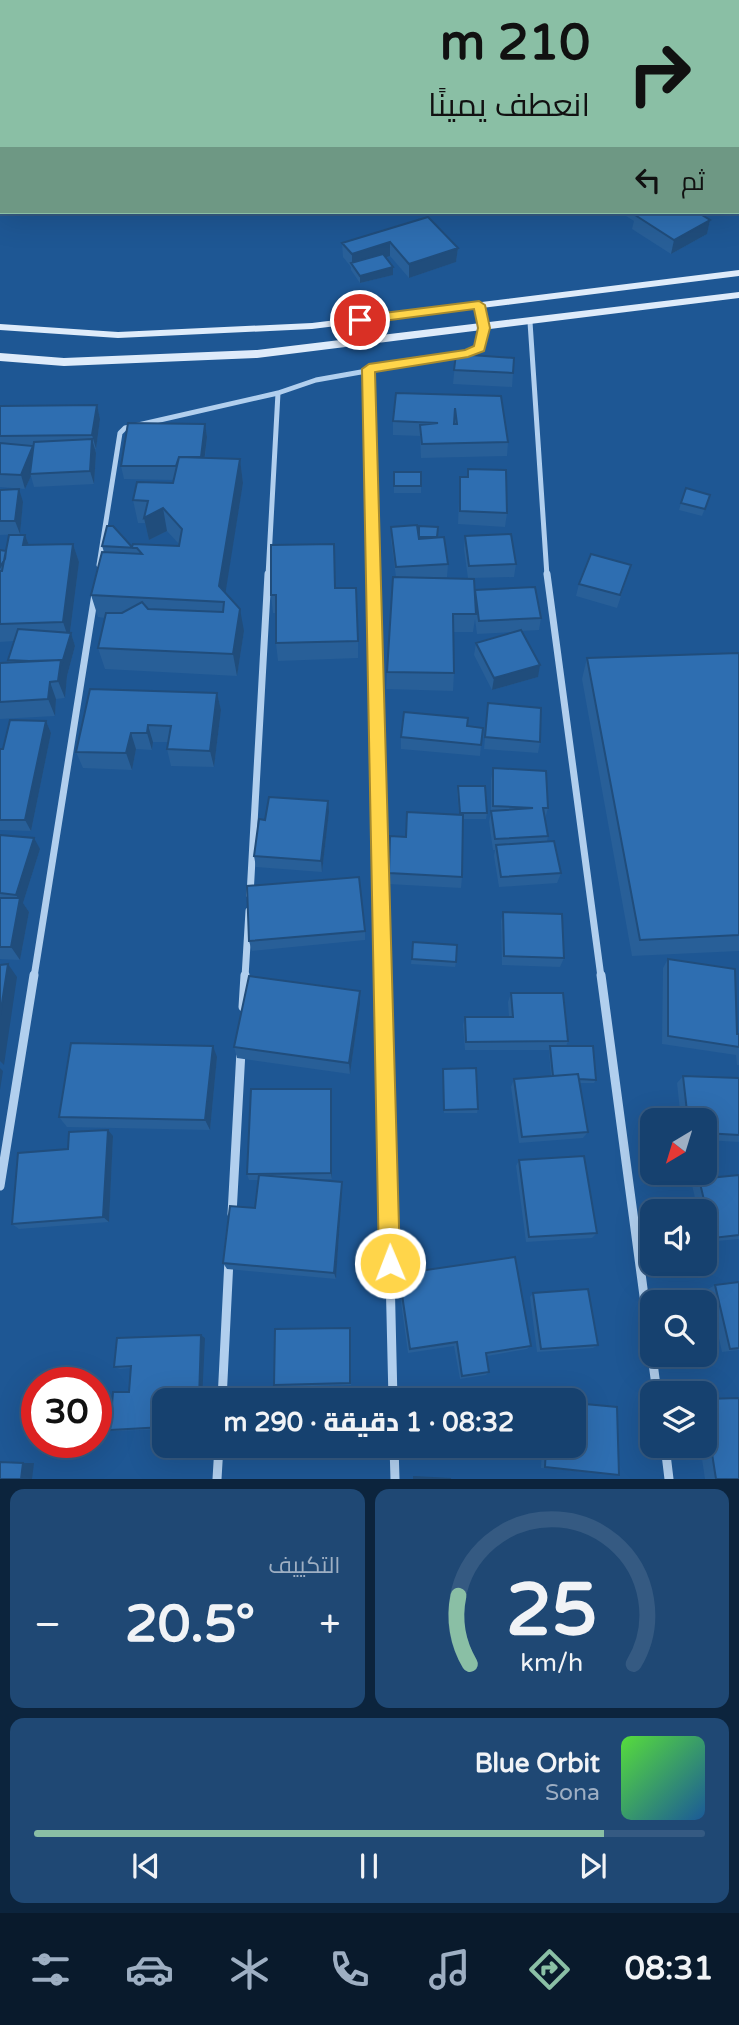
<!DOCTYPE html>
<html lang="ar">
<head>
<meta charset="utf-8">
<style>
	:root { --surface:#16416f; --page:#1f4874; --text:#f1f3f6; --muted:#9eafc3; --line:#355a82; --accent:#8abfa5 }
	body { margin:0; font-family:"Varela Round",Cairo,sans-serif; background:var(--page); color:var(--text); direction:rtl; height:100vh; display:flex; flex-direction:column; font-size:26px; white-space:nowrap }
	* { box-sizing:border-box; margin:0 }
	p { font-size:23px; color:var(--muted) }
	.icon { flex:none; width:38px; height:38px; fill:none; stroke:currentColor; stroke-width:2; stroke-linecap:round; stroke-linejoin:round }
	.map { position:relative; height:1479px; overflow:hidden; direction:ltr }
	.sheet { display:flex; flex-direction:column; gap:10px; padding:10px; background:#0c243d; flex:1 }
	.sheet>* { flex:none }
	.banner { position:absolute; left:0px; top:0px; width:740px; height:214px; box-shadow:0 7px 28px #0002,0 0 0 2px var(--line); direction:rtl; background:#8abfa5; color:#111; overflow:hidden }
	.needle { width:46px; rotate:218deg }
	.buttons { position:absolute; left:640px; top:1108px; display:grid; gap:14px }
	.buttons a { display:grid; place-items:center; width:77px; height:77px; border-radius:14px; background:var(--surface); box-shadow:0 7px 28px #0002,0 0 0 2px var(--line); font-size:35px }
	.speed { position:absolute; left:21px; top:1367px; display:flex; gap:14px; font-size:35px; font-weight:700; text-align:center }
	.speed>* { display:grid; place-content:center; width:91px; height:91px; border-radius:50%; background:var(--surface); box-shadow:0 7px 28px #0002,0 0 0 2px var(--line); line-height:1 }
	.speed .limit { border:10px solid #d22; background:#fff; color:#111 }
	.pin { position:absolute; display:grid; place-items:center; width:60px; height:60px; color:#fff; margin:-30px; border:4px solid #fff; border-radius:50%; box-shadow:0 2px 7px #0007 }
	.me { position:absolute; width:77px; margin:-38px; rotate:359deg; stroke-linejoin:round; filter:drop-shadow(0 0 5px #0008) }
	.turn { display:flex; align-items:center; gap:24px; height:147px; padding:0 35px; font-size:32px }
	.turn .icon { width:91px; height:91px; stroke-width:2.5 }
	.turn b { display:block; font-size:49px; line-height:60px }
	.then { display:flex; align-items:center; height:66px; padding:0 35px; background:#0003; gap:14px; font-size:26px }
	.big { font-size:52px; font-weight:800; line-height:1.1 }
	.sheet .card { flex:1; display:flex; flex-direction:column; justify-content:center; gap:10px; min-width:0; padding:0 24px; border-radius:14px; background:var(--page) }
	.sheet .dial { align-items:center; gap:0 }
	.dial svg { height:182px; overflow:visible; fill:none; stroke:var(--line); stroke-width:7; stroke-linecap:round; text-anchor:middle }
	.dial text { fill:var(--text); stroke:none }
	.song { display:flex; align-items:center; gap:21px }
	.cover { width:84px; height:84px; border-radius:10px; background:linear-gradient(135deg,hsl(110 70% 55%),hsl(210 70% 35%)) }
	.played { height:7px; border-radius:4px; background:linear-gradient(90deg,var(--accent) 85%,var(--line) 85%) }
	.keys { display:flex; justify-content:space-around; direction:ltr }
	.heat { display:flex; justify-content:space-between; align-items:center; font-size:38px; direction:ltr }
	.sheet .tiles { flex:1; display:grid; gap:10px; grid-template-columns:1fr 1fr }
	.card:last-child { grid-column:span 2 }
	.trip { position:absolute; left:152px; top:1388px; width:434px; height:70px; border-radius:14px; background:var(--surface); box-shadow:0 7px 28px #0002,0 0 0 2px var(--line); font-weight:800; line-height:70px; text-align:center; direction:rtl }
	.dock { display:flex; height:112px; justify-content:space-around; align-items:center; background:#091a2c; color:var(--muted) }
	.dock .icon { width:49px; height:49px }
	.dock .current { color:var(--accent) }
	.dock b { font-size:32px; color:var(--text) }
	.map>svg:first-child { display:block }
	.lines { fill:none; stroke-linecap:round; stroke-linejoin:round }
	.street-far2 { stroke:#b1cfee; stroke-width:5 }
	.street-far1 { stroke:#b1cfee; stroke-width:7 }
	.street { stroke:#b1cfee; stroke-width:9 }
	.secondary { fill:#deebfa; fill-rule:evenodd }
	.wall { fill:#285f98 }
	.shaded-wall { fill:#204d7c }
	.building { fill:#2e6eb1; stroke:#204d7c; stroke-width:2; fill-rule:evenodd }
	.route { fill:#ffd54a; stroke:#a68a30; stroke-width:2 }
</style>
</head>
<body>
<div class="map">
<svg width="739" height="1479" viewBox="0 0 739 1479">
	<rect width="100%" height="100%" fill="#1e5794"/>
	<g class="lines">
		<path class="street-far2" d="M530 322 547 576
			M369 369 374 576
			M99 565 120 433 125 428 278 393 316 380 468 353 480 348 482 326 479 305
			M268 576 278 393"/>
		<path class="street-far1" d="M374 574 383 977
			M547 574 601 977
			M250 895 268 574
			M34 977 95 594
			M245 977 249 911"/>
		<path class="street" d="M383 975 393 1400
			M601 975 657 1393
			M243 1007 245 975
			M0 1186 34 975
			M232 1214 241 1051
			M222 1400 229 1260
			M394 1446 395 1479
			M665 1446 669 1479
			M217 1479 219 1446"/>
		<path class="secondary" d="M739 270V276L312 329 118 338 0 330V324L118 332 312 323Z
			M739 292V298L257 358 64 366 0 361V353L64 358 257 350Z"/>
	</g>
	<path class="wall" d="M395 0H461V2H392Z
		M627 212H697L710 220 707 234 671 254 632 229 634 221 626 216Z
		M428 217 458 248 456 262 409 278 390 256 386 258 393 267V275L360 283 351 270V267L343 257 342 243Z
		M456 354 513 373 512 387 453 384Z
		M501 396 508 442 507 456 421 458 420 436 393 435V421Z
		M97 405 100 419 96 449H95L96 453 94 484 34 487 31 476 25 489 0 487V406Z
		M205 424 207 437 205 458 240 459 243 483 225 593 244 631 237 676 105 669 98 648 105 618 98 617 91 595 104 552 102 546H179V544L167 531 149 540 145 523H138L133 500 173 483 174 480 124 479 121 466Z
		M468 469 507 513 505 527 458 524 460 477H467Z
		M394 472H421V493H394Z
		M0 490 23 502 20 534 0 535Z
		M710 495 702 516 679 510 681 503Z
		M391 527 419 535 437 537 448 564 447 577 433 578H468L464 549 465 536 516 564 514 577 471 578 475 590 541 618 539 630 521 631 538 677 492 690 474 655 476 643 513 632 477 634 475 619 473 632H454V673L453 691 386 689 387 672 396 577 391 540Z
		M25 535 29 545 73 544 79 562 70 633H71L75 646 67 676 65 698 56 699 55 716 0 719V663L9 662 8 660 14 641 0 642V550L6 551Z
		M627 578 617 608 576 596 579 584Z
		M336 588 358 641V658L278 661 276 643V613H273L271 595Z
		M739 653V951L632 956 582 679 587 658Z
		M217 693 221 710 214 767 171 766 167 749 168 742H153L152 750 136 749 132 770 83 768 76 752Z
		M488 703 540 742 538 753 484 749Z
		M46 721 51 733 31 831 0 830V749H3Z
		M467 726 481 745 480 756 401 749V737Z
		M493 768 548 808 545 819 548 836 547 841 561 873 557 883 499 887 494 856 495 850H493L489 822 491 811V780Z
		M458 786 487 813 486 819H463L462 877 461 888 388 884 390 836 405 837 459 815 457 792Z
		M329 812 322 872 256 867 254 856 265 820Z
		M0 835 40 849 23 903 29 912 20 960 0 959Z
		M503 912 564 958 560 967 502 965 501 921Z
		M365 931V940L252 951 249 941Z
		M413 942 456 962 455 967 411 964Z
		M668 959 737 1034H739V1065H737L736 1055 662 1044 663 968Z
		M360 991V1004L350 1074 237 1058 234 1047Z
		M511 993 568 1041 566 1046 596 1080 594 1083H579L588 1132 583 1138 519 1143 511 1087 514 1079 551 1076 549 1050H465L463 1025 465 1017H509L508 1002Z
		M217 1057 210 1130 67 1127 59 1117Z
		M443 1069 478 1109 477 1113H444Z
		M683 1076 739 1078V1142L705 1140V1120H681L677 1083Z
		M331 1089 332 1179H313L342 1190 336 1279 227 1269 223 1263 255 1208 258 1180H249L247 1174Z
		M113 1136 109 1222 19 1229 12 1224 68 1149Z
		M519 1160 597 1233 592 1238 526 1242 516 1166Z
		M739 1175V1239L706 1242 705 1211H698L692 1185 699 1179Z
		M399 1274 531 1346 527 1349 487 1356 489 1372 486 1375 460 1379 454 1346 408 1353 398 1280Z
		M739 1282V1350L722 1352 708 1289 715 1285Z
		M533 1293 598 1345 593 1348 537 1352 530 1297Z
		M351 1331V1385L276 1387 274 1385Z
		M201 1335 205 1338 164 1400V1429L116 1431 110 1430 129 1392 131 1368 120 1369 114 1367Z
		M705 1399 739 1479H705L700 1446H705Z
		M542 1446H574L619 1475 541 1468Z"/>
	<path class="shaded-wall" d="M352 0H368V2H348Z
		M416 0H426V2H413Z
		M2 139V155L0 156V140Z
		M710 220 707 234 671 254 674 240Z
		M390 242V256L354 268 352 264V254Z
		M458 248 456 262 409 278V264Z
		M393 267V275L360 283V276Z
		M97 405 100 419 96 449 92 435Z
		M205 424 207 437 202 480 200 467Z
		M92 439 96 453 94 484 90 471Z
		M33 446 37 459 30 474 31 476 25 489 21 475Z
		M240 459 243 483 224 602 219 586Z
		M19 489 23 502 20 534 15 521Z
		M163 508 167 531 149 540 144 518Z
		M25 535 32 553 23 545Z
		M73 544 79 562 69 640 71 633 75 646 67 676 65 698 58 681 61 660 69 640 63 622Z
		M240 609 244 631 237 676 233 654Z
		M540 665 538 677 492 690 494 678Z
		M50 682 56 699 55 716 48 699Z
		M217 693 221 710 214 767 210 751Z
		M46 721 51 733 31 831 25 820Z
		M148 725 153 742 152 750 147 733Z
		M131 733 136 749 132 770 126 753Z
		M328 801 329 812 322 872 321 861Z
		M34 838 40 849 23 903 29 912 20 960 11 947 20 901 16 895Z
		M8 964 17 977 4 1065 0 1061V1016Z
		M360 991V1004L350 1074 349 1063Z
		M213 1046 217 1057 210 1130 205 1120Z
		M0 1068 3 1071 0 1090Z
		M331 1089 332 1096V1179L331 1173Z
		M108 1130 113 1136 109 1222 103 1217Z
		M342 1182V1190L336 1279 334 1273Z
		M201 1335 205 1338 202 1400H199Z
		M23 1463H34L32 1479H21Z"/>
	<path class="building" d="M212 0H248L250 2H206Z
		M258 0H278L281 2H261Z
		M298 0H326L328 1 331 0H352L348 2H301Z
		M403 0H416L413 2H400Z
		M440 0H454L451 2H437Z
		M2 129V139L0 140V130Z
		M642 212H697L710 220 674 240 635 215Z
		M428 217 458 248 409 264 390 242 352 254 342 243Z
		M383 254 393 267 360 276 351 263Z
		M456 354 514 358 513 373 454 370Z
		M396 393 501 396 508 442 422 444 420 425 438 423 393 421ZM455 408 457 424H454Z
		M97 405 92 435 0 436V406Z
		M128 423 205 424 201 457H179L176 466H121Z
		M92 439 90 471 30 474 34 442Z
		M0 443 33 446 21 475 0 474Z
		M179 457 240 459 219 586 240 609 233 654 98 648 106 613H122L142 602 148 609 223 612 224 602 91 595 102 552 142 554 137 548 102 546 107 526H113L132 547 133 544 179 546 182 529 163 508 144 518 148 501 133 500 137 482 173 483Z
		M468 469 506 470 507 513 460 511V477H468Z
		M394 472H421V486H394Z
		M686 488 710 495 705 509 681 503Z
		M19 489 15 521H0V490Z
		M417 525 419 539 444 537 448 564 396 567 391 527Z
		M419 526 438 527 437 537H419Z
		M511 534 516 564 469 566 465 536Z
		M9 535H25L23 545 73 544 63 622 0 624V571H2Z
		M334 544 335 588H356L358 641 276 643V595H271V545Z
		M0 550 6 551 5 559 0 567Z
		M591 554 631 565 620 595 579 584Z
		M393 577 474 579 476 614H453L454 673 387 672Z
		M535 587 541 618 479 621 475 590Z
		M18 629 71 633 62 663 61 660 29 661 8 660Z
		M521 630 540 665 494 678 476 643Z
		M739 653V935L640 940 587 658Z
		M61 660 58 681 50 682 48 699 0 702V663Z
		M90 689 217 693 210 751 167 749 171 726 148 725 147 733H131L126 753 76 752Z
		M488 703 541 708 540 742 485 737Z
		M404 712 468 718 467 726 483 728 481 745 401 737Z
		M10 720 46 721 25 820H0V749H3Z
		M493 768 546 771 548 808H543L548 836 495 839 491 811 533 808 493 806Z
		M458 786H485L487 813H460Z
		M269 797 328 801 321 861 254 856 259 819 265 820Z
		M407 812 463 815 462 877 389 873 390 836 406 837Z
		M0 835 34 838 16 895 0 893Z
		M554 841 561 873 501 877 496 845Z
		M359 877 365 931 249 941 247 886Z
		M0 898H20L11 947H0Z
		M503 912 562 914 564 958 504 956Z
		M413 942 457 945 456 962 412 959Z
		M668 959 735 969 737 1034H739V1047L668 1036Z
		M8 964 0 1016V965Z
		M249 976 360 991 349 1063 234 1047Z
		M511 993H563L568 1041 466 1042 465 1017H513Z
		M71 1043 213 1046 205 1120 59 1117Z
		M550 1046H593L596 1080 579 1079 578 1074 553 1076Z
		M476 1068 478 1109 444 1110 443 1069Z
		M578 1074 588 1132 522 1137 514 1079Z
		M683 1076 739 1078V1135L705 1133V1120H688Z
		M251 1089H331V1173L247 1174Z
		M108 1130 103 1217 12 1224 18 1153 68 1149 69 1132Z
		M584 1156 597 1233 529 1237 519 1160Z
		M259 1175 342 1182 334 1273 223 1263 230 1206 255 1208Z
		M739 1175V1235L713 1238 699 1179Z
		M515 1257 531 1346 486 1353 489 1372 462 1376 457 1342 410 1349 399 1274Z
		M739 1282V1348L730 1349 715 1285Z
		M588 1289 598 1345 541 1349 533 1293Z
		M350 1328V1383L274 1385 275 1329Z
		M201 1335 199 1400H164V1427L110 1430 113 1392H129L131 1366 114 1367 117 1338Z
		M739 1398V1479H716L705 1409V1399Z
		M574 1403 617 1407 619 1475 545 1467 546 1446H574Z
		M0 1462 23 1463 21 1479H0Z
		M414 1477 451 1479H414Z"/>
	<path class="route" d="M479 301 485 305 490 328 484 351 468 357 375 372 400 1263 397 1270 390 1273 382 1270 379 1263 362 369 369 364 465 350 474 346 478 328 474 309 360 324 354 320 360 316Z"/>
</svg>
<div class="buttons">
<a><svg class="needle" viewBox="-14 -14 28 28"><path d="M0-13l5 13h-10z" fill="#e53935"/><path d="M0 13l5-13h-10z" fill="#9eafc3"/></svg></a>
<a><svg class="icon" aria-label="sound" viewBox="0 0 24 24"><path d="M4 9h4l5-4v14l-5-4H4zM17 9q2 3 0 6"/></svg></a>
<a><svg class="icon" aria-label="search" viewBox="0 0 24 24"><circle cx="10" cy="10" r="6"/><path d="M15 15l6 6"/></svg></a>
<a><svg class="icon" aria-label="layers" viewBox="0 0 24 24"><path d="M12 4l9 5-9 5-9-5zM3 14l9 5 9-5"/></svg></a>
</div>
<div class="speed"><div class="limit">30</div></div>
<div class="pin" style="left:360px;top:320px;background:#d93025"><svg class="icon" aria-label="arrive" viewBox="0 0 24 24"><path d="M6 21V4h12l-3 4 3 4H6"/></svg></div>
<svg class="me" style="left:390px;top:1263px" viewBox="-20 -20 40 40"><circle r="17" fill="#ffd54a" stroke="#fff" stroke-width="3"/><path d="M0-11L8 9 0 5-8 9z" fill="#fff"/></svg>
<div class="trip">08:32 · 1 دقيقة · 290 m</div>
<div class="banner">
<div class="turn"><svg class="icon" aria-label="right" viewBox="0 0 24 24"><path d="M7 20v-9h11M14 6l5 5-5 5"/></svg><div><b>210 m</b>انعطف يمينًا</div></div>
<div class="then">ثم<svg class="icon" aria-label="left" viewBox="0 0 24 24"><path d="M17 20v-9H6M10 6l-5 5 5 5"/></svg></div>
</div>
</div>
<section class="sheet">
<div class="tiles">
<div class="card dial"><svg viewBox="0 0 100 80">
<path d="M14 69A42 42 0 1 1 86 69"/>
<path d="M14 69A42 42 0 0 1 9 39" stroke="#8abfa5"/>
<text x="50" y="56" font-size="32" font-weight="700">25</text>
<text x="50" y="72" font-size="11">km/h</text>
</svg></div>
<div class="card"><p>التكييف</p>
<div class="heat"><a>−</a><b class="big">20.5°</b><a>+</a></div>
</div>
<div class="card">
<div class="song"><i class="cover"></i><div><b>Blue Orbit</b><p>Sona</p></div></div>
<div class="played"></div>
<div class="keys"><svg class="icon" aria-label="previous" viewBox="0 0 24 24"><path d="M18 5L8 12l10 7zM5 5v14"/></svg><svg class="icon" aria-label="pause" viewBox="0 0 24 24"><path d="M8 5v14M16 5v14"/></svg><svg class="icon" aria-label="next" viewBox="0 0 24 24"><path d="M6 5l10 7-10 7zM19 5v14"/></svg></div>
</div>
</div>
</section>
<nav class="dock">
<b>08:31</b>
<svg class="icon current" aria-label="directions" viewBox="0 0 24 24"><path d="M12 3l9 9-9 9-9-9zM9 14v-3h6M13 9l2 2-2 2"/></svg>
<svg class="icon" aria-label="music" viewBox="0 0 24 24"><path d="M9 18V5l10-2v13"/><circle cx="6" cy="18" r="3"/><circle cx="16" cy="16" r="3"/></svg>
<svg class="icon" aria-label="phone" viewBox="0 0 24 24"><path d="M5 4h4l2 5-3 2q2 4 5 5l2-3 5 2v4C11 20 4 13 5 4z"/></svg>
<svg class="icon" aria-label="climate" viewBox="0 0 24 24"><path d="M12 3v18M4 7l16 10M4 17L20 7"/></svg>
<svg class="icon" aria-label="car" viewBox="0 0 24 24"><path d="M5 17H2v-5l4-1 3-4h7l3 4 3 1v5h-3M9 17h6M6 11h13"/><circle cx="7" cy="17" r="2"/><circle cx="17" cy="17" r="2"/></svg>
<svg class="icon" aria-label="filters" viewBox="0 0 24 24"><path d="M4 7h16M4 17h16"/><circle cx="9" cy="7" r="2"/><circle cx="15" cy="17" r="2"/></svg>
</nav>
</body>
</html>
